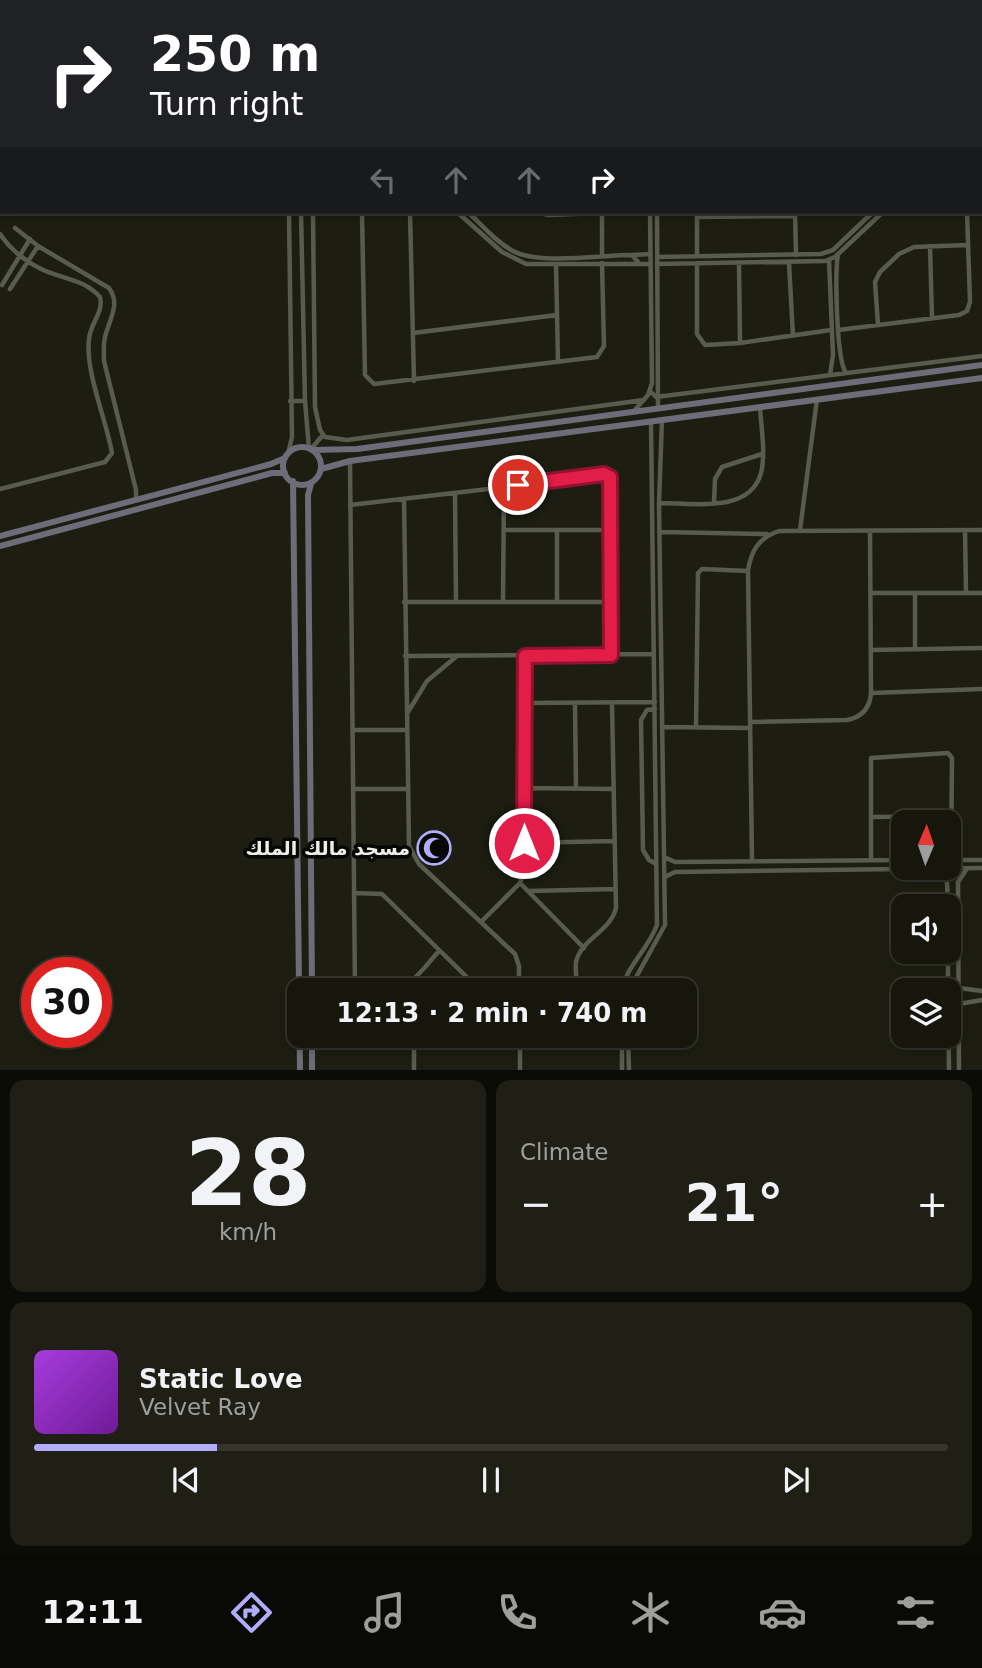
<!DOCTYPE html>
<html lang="en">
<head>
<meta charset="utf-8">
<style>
	:root { --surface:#16160d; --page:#1f1f16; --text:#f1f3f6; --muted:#9e9f9d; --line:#35352e; --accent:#b1adfa }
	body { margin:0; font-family:"DejaVu Sans",Vazirmatn,sans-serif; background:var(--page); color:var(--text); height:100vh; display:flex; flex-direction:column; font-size:26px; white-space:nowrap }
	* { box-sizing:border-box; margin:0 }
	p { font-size:23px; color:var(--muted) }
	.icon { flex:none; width:38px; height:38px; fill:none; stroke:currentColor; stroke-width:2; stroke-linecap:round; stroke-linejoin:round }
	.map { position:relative; height:1070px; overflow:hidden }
	.drawer { display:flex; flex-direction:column; gap:10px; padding:10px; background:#0c0c07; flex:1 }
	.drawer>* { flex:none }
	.hud { position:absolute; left:0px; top:0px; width:984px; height:214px; box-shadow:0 4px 10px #0003,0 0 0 2px var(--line); background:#202124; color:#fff; overflow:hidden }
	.needle { width:46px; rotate:2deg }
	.tools { position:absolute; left:891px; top:810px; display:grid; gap:14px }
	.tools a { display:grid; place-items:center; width:70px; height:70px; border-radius:14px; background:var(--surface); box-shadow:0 4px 10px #0003,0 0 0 2px var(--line); font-size:35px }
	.speed { position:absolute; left:21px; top:957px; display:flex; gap:14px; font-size:35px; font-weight:700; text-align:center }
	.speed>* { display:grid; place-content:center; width:91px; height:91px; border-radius:50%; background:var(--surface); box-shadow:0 4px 10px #0003,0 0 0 2px var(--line); line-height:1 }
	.speed .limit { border:10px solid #d22; background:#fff; color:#111 }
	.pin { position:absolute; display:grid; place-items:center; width:60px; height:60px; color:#fff; margin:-30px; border:4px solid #fff; border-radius:50%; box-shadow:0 2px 7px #0007 }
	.me { position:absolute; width:77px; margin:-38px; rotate:0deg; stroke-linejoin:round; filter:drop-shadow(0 0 5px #0008) }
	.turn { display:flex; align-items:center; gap:24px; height:147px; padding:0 35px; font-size:32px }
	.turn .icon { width:91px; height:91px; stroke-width:2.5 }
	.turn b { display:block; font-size:49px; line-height:60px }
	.lanes { display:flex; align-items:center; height:66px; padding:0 35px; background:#0003; justify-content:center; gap:35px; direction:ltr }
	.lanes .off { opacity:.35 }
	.big { font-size:52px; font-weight:700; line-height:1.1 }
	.drawer .tile { flex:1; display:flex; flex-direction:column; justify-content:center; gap:10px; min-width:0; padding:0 24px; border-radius:14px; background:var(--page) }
	.drawer .dial { align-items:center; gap:0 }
	.dial b { font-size:91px; line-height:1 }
	.song { display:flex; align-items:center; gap:21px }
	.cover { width:84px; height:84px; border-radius:10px; background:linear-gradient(135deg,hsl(280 70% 55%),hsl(280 70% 35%)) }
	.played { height:7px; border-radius:4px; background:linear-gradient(90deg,var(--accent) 20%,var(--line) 20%) }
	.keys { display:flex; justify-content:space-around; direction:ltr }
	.heat { display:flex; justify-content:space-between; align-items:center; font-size:38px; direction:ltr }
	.drawer .tiles { flex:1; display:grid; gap:10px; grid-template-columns:1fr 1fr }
	.tile:last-child { grid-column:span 2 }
	.trip { position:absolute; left:287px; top:978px; width:410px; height:70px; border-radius:14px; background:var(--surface); box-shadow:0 4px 10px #0003,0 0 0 2px var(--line); font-weight:700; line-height:70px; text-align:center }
	.tabs { display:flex; height:112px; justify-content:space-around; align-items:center; background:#090905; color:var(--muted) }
	.tabs .icon { width:49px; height:49px }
	.tabs .on { color:var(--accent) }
	.tabs b { font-size:32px; color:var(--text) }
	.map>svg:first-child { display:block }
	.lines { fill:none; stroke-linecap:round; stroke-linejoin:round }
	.street { stroke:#595b4c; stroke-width:4.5 }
	.secondary { stroke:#6d6d79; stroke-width:6 }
	.route-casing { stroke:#92132f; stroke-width:18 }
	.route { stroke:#e11d48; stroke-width:12 }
	.labels { text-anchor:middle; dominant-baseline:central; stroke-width:7; stroke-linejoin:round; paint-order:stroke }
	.poi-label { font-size:19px; font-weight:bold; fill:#eeefe6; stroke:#070804; text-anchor:end }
</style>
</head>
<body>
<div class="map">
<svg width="982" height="1070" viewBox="0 0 982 1070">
	<rect width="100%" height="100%" fill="#1d1e11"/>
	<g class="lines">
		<path class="street" d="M269 0 270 2
			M294 0V2
			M444 0V2
			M450 0V2
			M655 0V2
			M963 0V2
			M284 2 289 0
			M650 2V0
			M829 2V0
			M836 2V0
			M849 2 852 0
			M875 2V0
			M301 212 305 401 309 449
			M313 212 315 407 320 430 325 437 347 440 644 400
			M362 212 365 375 374 384 597 357 604 346 602 263
			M410 212 414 381
			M457 212 502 252 526 264H650
			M468 212C482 225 496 242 513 251 538 265 602 255 632 255L638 262
			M536 212 548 215 602 213
			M657 212 658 408
			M697 212V256
			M795 212 796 255
			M697 217 795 216
			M15 228 38 246 109 288C121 304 109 320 105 337 103 345 104 353 104 361L136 490V500
			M0 234C10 249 25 261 41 269 61 279 83 278 100 297 104 312 90 324 89 339 85 371 106 419 112 453L105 462 0 489
			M930 246 932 318
			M838 254C835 272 836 359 846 373
			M633 255 650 254
			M602 256V212
			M657 257 821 254 833 250 873 212
			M829 260 833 355 830 375
			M697 263V334L705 345 740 343 831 330
			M739 263 740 343
			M789 263 793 336
			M556 264 558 362
			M657 264 825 261 835 257 883 212
			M2 285 30 239
			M10 289 38 246
			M878 325 875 282 880 272 899 254 914 247 968 245
			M838 330 959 315 967 311 970 302 967 212
			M413 333 557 315
			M650 391 656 397 982 356
			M290 401H305
			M634 411 648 395 652 383 650 212
			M311 449 323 435
			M288 454 292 437 289 212
			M350 461 355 990
			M455 493 456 602
			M404 499 409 846 419 864 515 954 519 966V990
			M714 502 715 479 722 467 762 454
			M659 503C692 503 750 514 761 473 766 453 761 427 760 407
			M350 505 608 475 611 655
			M504 530H610
			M800 530 817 399
			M965 530 966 593
			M659 532 767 534
			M871 593H982
			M915 593V648
			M404 602H611
			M503 602 504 487
			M557 602V530
			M871 650 982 648
			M405 656 654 654
			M871 693 982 689
			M524 703 655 702
			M575 703 576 788
			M655 709 647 710 641 720 643 850 649 860 656 864
			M408 712 427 681 457 656
			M750 722 847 720C862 717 870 708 871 693L870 531
			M662 727 750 728
			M696 727 698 573 702 569 748 571
			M353 730H407
			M524 788 613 789
			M354 789H408
			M871 817 951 816
			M524 843 614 841
			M664 857 675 862 903 860
			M871 860V758L948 753 952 758 951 860
			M951 860H982
			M752 861 748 571C751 550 759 538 779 531L982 530
			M936 869 947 882 948 906
			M665 877 675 872 982 868
			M520 883 584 948
			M529 891 615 889
			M354 893 382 894 480 990
			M481 922 520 883 524 870 525 655
			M948 952V990
			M959 988 982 991
			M389 990C411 989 425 966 439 951
			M577 990C577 981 575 971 576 962 581 939 610 932 616 908L612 703
			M621 990C628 965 648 949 657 925L651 421
			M629 990 665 925 659 503 662 420
			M948 997 949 1070
			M959 1004 982 1000
			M357 1036C369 1050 414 1046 428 1036
			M520 1036V1070
			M622 1036V1070
			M628 1036 629 1070
			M520 1043 568 1044 578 1036
			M414 1070V1043
			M959 1070 958 882 966 870"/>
		<path class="secondary" d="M283 466a19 19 0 1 1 38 0a19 19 0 1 1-38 0Z
			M312 450 357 449 982 365
			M321 469 350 461 982 378
			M293 481 300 1070
			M311 484 308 495 312 990
			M0 536 271 464 285 458
			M0 546 272 473H285
			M312 1036V1070"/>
	</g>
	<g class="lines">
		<defs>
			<path id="route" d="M518 485 604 474 610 477 611 655 525 656 524 843"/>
		</defs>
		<use href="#route" class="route-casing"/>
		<use href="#route" class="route"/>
	</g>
	<defs>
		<symbol id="mosque-ring" viewBox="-11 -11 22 22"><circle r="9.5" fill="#070804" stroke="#b1adfa" stroke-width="1.5"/><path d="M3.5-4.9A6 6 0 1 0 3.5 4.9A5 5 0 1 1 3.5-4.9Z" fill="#b1adfa"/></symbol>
	</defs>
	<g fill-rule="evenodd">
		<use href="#mosque-ring" x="415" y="829" width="38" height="38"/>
	</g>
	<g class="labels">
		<g class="poi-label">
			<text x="410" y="848">مسجد مالك الملك</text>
		</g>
	</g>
</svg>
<div class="tools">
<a><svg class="needle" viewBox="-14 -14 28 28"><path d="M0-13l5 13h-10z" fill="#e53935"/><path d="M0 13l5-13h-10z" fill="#9e9f9d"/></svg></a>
<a><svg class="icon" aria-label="sound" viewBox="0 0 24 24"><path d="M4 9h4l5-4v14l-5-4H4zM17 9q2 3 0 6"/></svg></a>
<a><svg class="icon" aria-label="layers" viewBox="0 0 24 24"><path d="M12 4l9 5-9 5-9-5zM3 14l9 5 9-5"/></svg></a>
</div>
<div class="speed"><div class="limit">30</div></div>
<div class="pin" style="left:518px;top:485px;background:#d93025"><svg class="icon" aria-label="arrive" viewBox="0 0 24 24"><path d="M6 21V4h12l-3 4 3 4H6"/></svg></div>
<svg class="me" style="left:524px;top:843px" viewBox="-20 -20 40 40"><circle r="17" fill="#e11d48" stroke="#fff" stroke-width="3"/><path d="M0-11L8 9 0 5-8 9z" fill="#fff"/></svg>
<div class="trip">12:13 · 2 min · 740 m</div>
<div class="hud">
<div class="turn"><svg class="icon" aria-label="right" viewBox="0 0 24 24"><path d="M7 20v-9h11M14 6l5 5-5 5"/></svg><div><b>250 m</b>Turn right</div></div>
<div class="lanes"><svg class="icon off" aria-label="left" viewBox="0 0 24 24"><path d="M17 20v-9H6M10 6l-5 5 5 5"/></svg><svg class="icon off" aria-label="ahead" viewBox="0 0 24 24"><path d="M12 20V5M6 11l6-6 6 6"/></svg><svg class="icon off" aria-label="ahead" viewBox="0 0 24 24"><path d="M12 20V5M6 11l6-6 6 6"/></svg><svg class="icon" aria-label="right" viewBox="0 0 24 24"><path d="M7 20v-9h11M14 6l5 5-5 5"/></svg></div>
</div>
</div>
<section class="drawer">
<div class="tiles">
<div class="tile dial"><b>28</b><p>km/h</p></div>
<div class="tile"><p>Climate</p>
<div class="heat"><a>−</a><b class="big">21°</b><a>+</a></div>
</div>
<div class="tile">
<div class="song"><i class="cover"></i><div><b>Static Love</b><p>Velvet Ray</p></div></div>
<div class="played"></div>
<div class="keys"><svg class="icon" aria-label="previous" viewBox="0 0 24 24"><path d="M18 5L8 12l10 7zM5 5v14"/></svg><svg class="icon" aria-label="pause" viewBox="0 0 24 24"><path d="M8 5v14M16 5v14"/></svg><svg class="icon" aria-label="next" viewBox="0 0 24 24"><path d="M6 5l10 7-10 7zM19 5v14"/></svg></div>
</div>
</div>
</section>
<nav class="tabs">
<b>12:11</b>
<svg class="icon on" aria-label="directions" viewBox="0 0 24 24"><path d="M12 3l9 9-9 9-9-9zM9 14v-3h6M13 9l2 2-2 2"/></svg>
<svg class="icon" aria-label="music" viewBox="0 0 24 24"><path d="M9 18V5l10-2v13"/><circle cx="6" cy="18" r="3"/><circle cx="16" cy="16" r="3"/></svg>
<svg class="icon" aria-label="phone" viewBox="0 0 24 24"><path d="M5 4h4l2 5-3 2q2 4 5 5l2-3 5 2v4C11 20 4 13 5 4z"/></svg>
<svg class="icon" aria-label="climate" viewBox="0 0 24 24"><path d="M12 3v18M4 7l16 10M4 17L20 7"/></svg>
<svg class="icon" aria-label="car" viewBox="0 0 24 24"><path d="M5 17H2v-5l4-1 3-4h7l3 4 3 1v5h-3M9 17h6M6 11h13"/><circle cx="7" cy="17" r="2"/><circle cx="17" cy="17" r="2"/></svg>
<svg class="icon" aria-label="filters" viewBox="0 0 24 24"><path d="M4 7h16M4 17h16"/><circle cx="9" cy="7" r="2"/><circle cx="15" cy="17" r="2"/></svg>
</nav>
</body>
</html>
